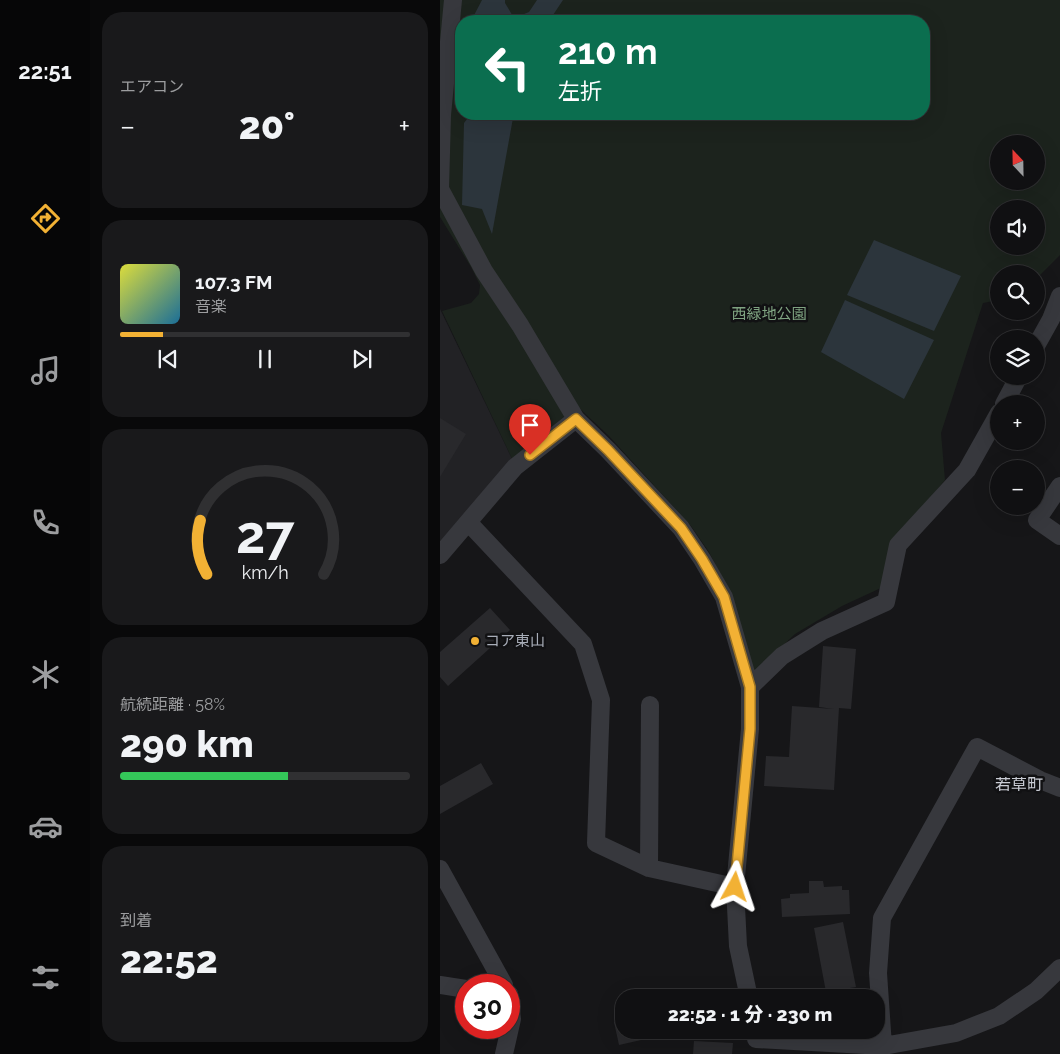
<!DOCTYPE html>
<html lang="ja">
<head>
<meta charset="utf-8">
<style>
	:root { --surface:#101012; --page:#19191b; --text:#f1f3f6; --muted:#9c9d9f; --line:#303032; --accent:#f2b134 }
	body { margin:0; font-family:Raleway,"Noto Sans JP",sans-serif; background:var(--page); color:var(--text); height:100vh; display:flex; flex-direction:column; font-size:19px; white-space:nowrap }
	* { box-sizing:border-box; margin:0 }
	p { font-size:16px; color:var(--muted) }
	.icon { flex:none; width:28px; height:28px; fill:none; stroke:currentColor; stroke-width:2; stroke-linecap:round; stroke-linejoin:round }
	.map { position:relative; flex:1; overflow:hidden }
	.side { display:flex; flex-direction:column; gap:12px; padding:12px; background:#09090a; width:350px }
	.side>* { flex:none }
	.guide { position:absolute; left:15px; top:15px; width:475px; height:105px; border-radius:20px; box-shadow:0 5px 20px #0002,0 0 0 1px var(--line); background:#0b6e4f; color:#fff; overflow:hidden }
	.needle { width:32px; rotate:338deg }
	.controls { position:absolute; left:550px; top:135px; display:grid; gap:10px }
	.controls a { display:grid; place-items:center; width:55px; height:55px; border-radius:50%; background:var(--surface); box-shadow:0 5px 20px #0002,0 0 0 1px var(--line); font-size:25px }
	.speed { position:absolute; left:15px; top:974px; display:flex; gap:10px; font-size:25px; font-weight:700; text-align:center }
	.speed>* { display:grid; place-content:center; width:65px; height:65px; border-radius:50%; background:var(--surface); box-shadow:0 5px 20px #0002,0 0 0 1px var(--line); line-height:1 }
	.speed .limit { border:8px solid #d22; background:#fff; color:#111 }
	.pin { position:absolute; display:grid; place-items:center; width:42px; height:42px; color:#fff; margin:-51px -21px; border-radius:50% 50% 50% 0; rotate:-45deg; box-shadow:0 0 5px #0007 }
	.pin .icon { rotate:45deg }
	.me { position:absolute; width:55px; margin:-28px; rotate:5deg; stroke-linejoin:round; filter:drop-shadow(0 0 4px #0008) }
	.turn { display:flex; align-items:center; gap:18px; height:105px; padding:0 20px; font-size:22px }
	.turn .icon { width:65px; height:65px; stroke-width:2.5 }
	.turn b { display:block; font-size:35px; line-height:42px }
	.big { font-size:38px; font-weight:800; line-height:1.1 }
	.side .widget { flex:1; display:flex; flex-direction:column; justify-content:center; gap:8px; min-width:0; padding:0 18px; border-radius:20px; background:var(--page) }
	.side .dial { align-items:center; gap:0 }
	.dial svg { height:130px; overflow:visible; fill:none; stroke:var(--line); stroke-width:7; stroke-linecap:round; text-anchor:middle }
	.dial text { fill:var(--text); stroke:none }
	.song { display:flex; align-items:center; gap:15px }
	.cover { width:60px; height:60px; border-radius:8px; background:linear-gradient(135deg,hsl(60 70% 55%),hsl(200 70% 35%)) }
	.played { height:5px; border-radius:2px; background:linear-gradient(90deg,var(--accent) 15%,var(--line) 15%) }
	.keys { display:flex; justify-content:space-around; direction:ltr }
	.heat { display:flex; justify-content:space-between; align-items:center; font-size:28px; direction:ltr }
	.charge { height:8px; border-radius:4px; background:linear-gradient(90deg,#34c759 58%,var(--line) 0) }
	.trip { position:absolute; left:175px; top:989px; width:270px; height:50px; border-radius:20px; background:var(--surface); box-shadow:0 5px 20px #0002,0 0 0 1px var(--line); font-weight:800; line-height:50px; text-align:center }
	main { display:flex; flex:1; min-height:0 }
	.tabs { display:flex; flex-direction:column; width:90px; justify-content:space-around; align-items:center; background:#060607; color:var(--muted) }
	.tabs .icon { width:35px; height:35px }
	.tabs .selected { color:var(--accent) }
	.tabs b { font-size:22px; color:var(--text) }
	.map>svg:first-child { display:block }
	.built { fill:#222225 }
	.green { fill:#1c231d; fill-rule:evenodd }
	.water { fill:#2c353c }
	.building { fill:#29292c }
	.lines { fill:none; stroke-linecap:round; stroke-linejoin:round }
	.minor { stroke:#37383d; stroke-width:18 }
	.route-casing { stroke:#9d7322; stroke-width:12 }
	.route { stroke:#f2b134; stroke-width:9 }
	.poi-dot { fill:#f2b134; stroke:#111113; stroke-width:2 }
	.labels { text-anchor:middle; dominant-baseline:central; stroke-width:5; stroke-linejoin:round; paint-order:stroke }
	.park-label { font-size:15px; fill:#7fa381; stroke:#111113 }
	.poi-label { font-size:15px; fill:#a8adb8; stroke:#111113; text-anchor:start }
	.neighbourhood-label { font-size:16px; fill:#c9ccd4; stroke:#111113 }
</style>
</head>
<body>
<main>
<nav class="tabs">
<b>22:51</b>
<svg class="icon selected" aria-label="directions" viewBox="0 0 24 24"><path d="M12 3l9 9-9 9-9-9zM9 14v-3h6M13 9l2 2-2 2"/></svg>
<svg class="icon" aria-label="music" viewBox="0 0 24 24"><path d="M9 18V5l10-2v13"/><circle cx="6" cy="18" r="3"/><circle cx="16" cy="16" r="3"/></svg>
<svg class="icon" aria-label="phone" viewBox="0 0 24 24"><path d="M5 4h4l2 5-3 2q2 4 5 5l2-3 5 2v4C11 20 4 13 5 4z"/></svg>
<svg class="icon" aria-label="climate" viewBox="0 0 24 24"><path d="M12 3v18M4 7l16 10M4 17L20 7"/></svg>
<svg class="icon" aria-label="car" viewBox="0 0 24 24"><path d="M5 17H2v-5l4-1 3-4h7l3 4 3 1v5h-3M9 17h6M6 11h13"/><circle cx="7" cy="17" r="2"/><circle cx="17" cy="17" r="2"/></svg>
<svg class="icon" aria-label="filters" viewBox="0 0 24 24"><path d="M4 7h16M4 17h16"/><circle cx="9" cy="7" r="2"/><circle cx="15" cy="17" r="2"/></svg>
</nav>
<section class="side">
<div class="widget"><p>エアコン</p>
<div class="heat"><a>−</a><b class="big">20°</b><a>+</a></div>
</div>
<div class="widget">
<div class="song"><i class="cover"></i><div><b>107.3 FM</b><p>音楽</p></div></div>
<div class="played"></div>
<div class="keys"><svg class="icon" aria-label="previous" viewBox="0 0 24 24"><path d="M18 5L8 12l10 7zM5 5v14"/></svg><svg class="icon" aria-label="pause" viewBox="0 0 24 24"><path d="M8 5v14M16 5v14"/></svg><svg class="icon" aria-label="next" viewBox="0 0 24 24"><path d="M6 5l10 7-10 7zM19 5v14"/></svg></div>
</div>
<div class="widget dial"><svg viewBox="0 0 100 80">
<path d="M14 69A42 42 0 1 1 86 69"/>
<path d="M14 69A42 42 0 0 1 10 36" stroke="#f2b134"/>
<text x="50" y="56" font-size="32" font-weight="700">27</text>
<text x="50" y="72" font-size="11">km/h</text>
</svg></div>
<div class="widget"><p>航続距離 · 58%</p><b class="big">290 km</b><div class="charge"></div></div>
<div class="widget"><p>到着</p><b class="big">22:52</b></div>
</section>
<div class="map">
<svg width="620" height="1054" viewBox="0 0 620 1054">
	<rect width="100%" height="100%" fill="#161618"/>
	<path class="built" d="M0 309 76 467 0 555Z"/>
	<path class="green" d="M0 0H620V255L596 279V274H559V300L543 303 501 433 505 480 457 539 443 587 402 606 355 634 311 676 294 602 269 552 251 526 168 435 138 407 76 467 2 311 31 303 39 294 40 285 31 267 0 217ZM21 21H484V114H21ZM559 144H596V181H559ZM559 209H596V246H559Z"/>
	<path class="water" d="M42 0H65V3L74 18 89 12 97 0H123L109 21H31Z
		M31 114H72L73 118 52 234 42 209 22 205 24 123Z
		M434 240 521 276 494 331 407 295Z
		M405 300 494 340 464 399 381 352Z"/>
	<path class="building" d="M0 418 26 434 0 477Z
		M50 608 70 630 8 686 0 677V652Z
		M383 646 416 649 411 709 399 708 394 790 324 786 326 756 349 757 352 706 394 709 379 707Z
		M41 763 53 784 0 814V786Z
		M369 881H383L384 887 402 886V890H409L410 914 342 917 341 899 350 898V894L369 893Z
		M403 922 416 987 386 992 374 928Z
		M184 1020V1030H231L232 1033 179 1045 174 1022Z
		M254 1041 293 1043 292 1054H253Z"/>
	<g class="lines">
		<path class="minor" d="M13 0 2 115 0 189 44 271 80 325 136 419 168 450 241 528 262 559 284 597 310 687V729L295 887 298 946 309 998
			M596 346 611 319 620 296
			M564 404 579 376
			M620 486 597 520 620 536
			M28 522 143 644 161 700 156 843 209 868 295 887
			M0 555 75 467 136 419
			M310 687 342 656 382 631 446 602 458 545 527 470 559 413
			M209 868 210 705
			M0 869 64 985
			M0 985 26 989
			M316 1039 443 1046 516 1033 559 1016 596 991 620 968
			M443 1046 438 973 442 918 537 747 600 780 620 788
			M64 1054 72 1019 69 994"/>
	</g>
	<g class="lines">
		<defs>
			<path id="route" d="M90 455 136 419 168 450 241 528 262 559 284 597 310 687V729L295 887"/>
		</defs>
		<use href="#route" class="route-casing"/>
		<use href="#route" class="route"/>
	</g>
	<circle class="poi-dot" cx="35" cy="641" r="5"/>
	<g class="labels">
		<g class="park-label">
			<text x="329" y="314">西緑地公園</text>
		</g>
		<g class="poi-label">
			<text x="45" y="641">コア東山</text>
		</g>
		<g class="neighbourhood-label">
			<text x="579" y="784">若草町</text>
		</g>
	</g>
</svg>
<div class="controls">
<a><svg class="needle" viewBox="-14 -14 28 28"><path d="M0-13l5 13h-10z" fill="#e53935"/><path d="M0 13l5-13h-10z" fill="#9c9d9f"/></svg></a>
<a><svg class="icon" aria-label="sound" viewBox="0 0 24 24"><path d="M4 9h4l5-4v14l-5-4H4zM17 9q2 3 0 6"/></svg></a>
<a><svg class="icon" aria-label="search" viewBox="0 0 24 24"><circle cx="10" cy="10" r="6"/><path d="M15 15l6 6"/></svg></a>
<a><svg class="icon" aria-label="layers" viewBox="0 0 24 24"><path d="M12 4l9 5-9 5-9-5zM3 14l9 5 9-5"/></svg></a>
<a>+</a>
<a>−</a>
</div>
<div class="speed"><div class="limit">30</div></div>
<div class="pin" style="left:90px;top:455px;background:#d93025"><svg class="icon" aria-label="arrive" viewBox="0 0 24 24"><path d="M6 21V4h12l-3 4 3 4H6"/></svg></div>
<svg class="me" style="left:295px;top:887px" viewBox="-20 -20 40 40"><path d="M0-17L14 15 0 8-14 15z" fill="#f2b134" stroke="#fff" stroke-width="4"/></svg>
<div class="trip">22:52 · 1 分 · 230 m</div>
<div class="guide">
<div class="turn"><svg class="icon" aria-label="left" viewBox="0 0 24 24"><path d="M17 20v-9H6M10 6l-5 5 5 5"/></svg><div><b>210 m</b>左折</div></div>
</div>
</div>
</main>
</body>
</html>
